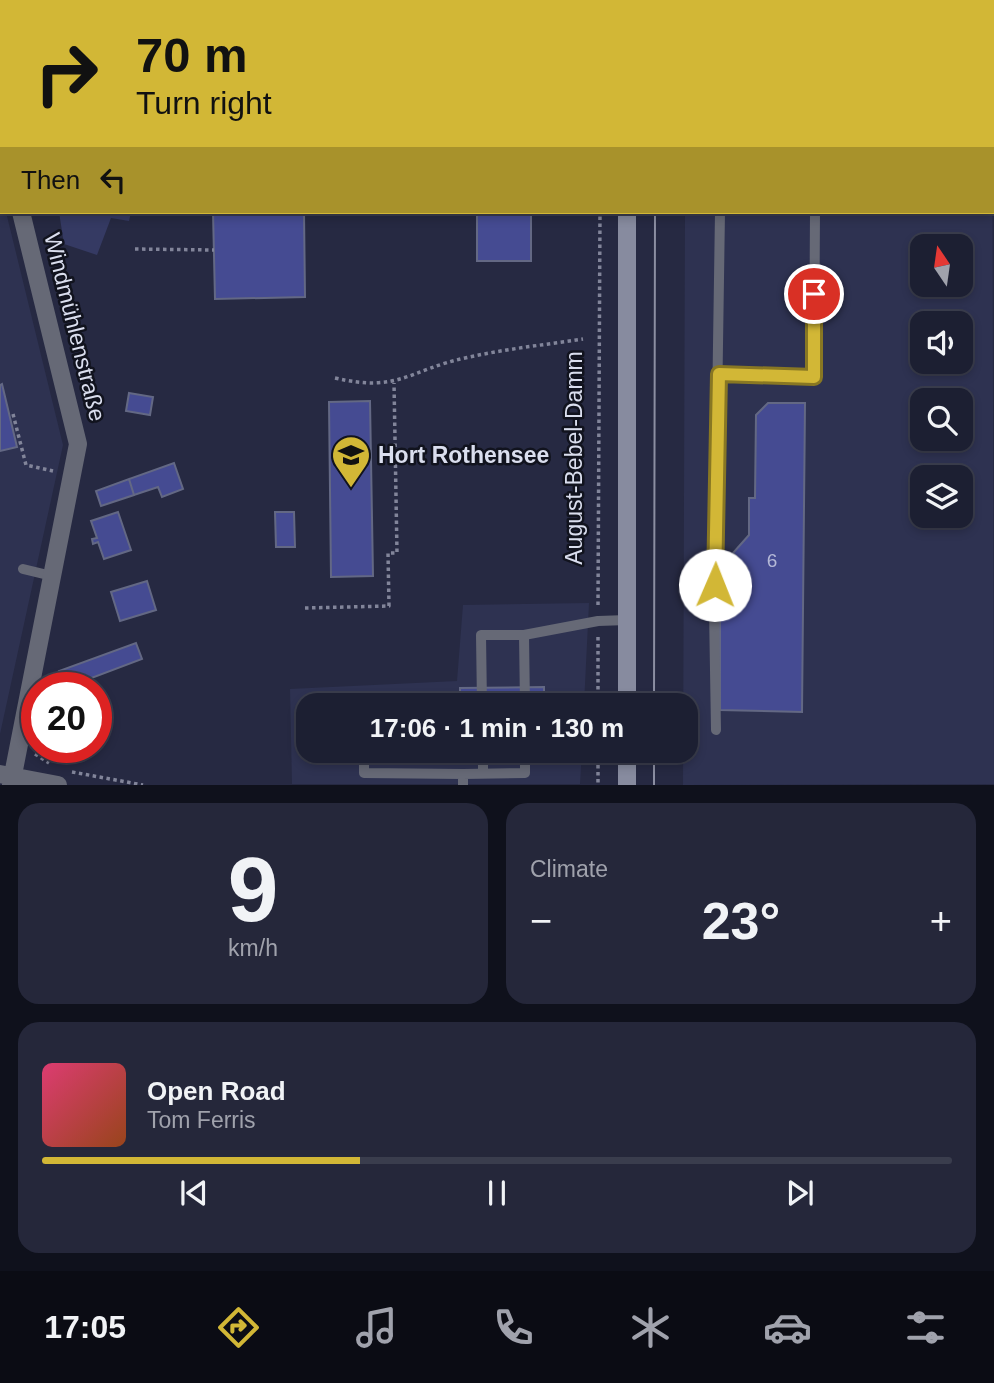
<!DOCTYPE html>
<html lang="en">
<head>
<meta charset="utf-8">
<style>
	:root { --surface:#1c1f32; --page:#25273a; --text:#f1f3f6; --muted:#a0a2ac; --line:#3a3d4d; --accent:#d2b736 }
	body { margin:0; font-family:Helvetica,sans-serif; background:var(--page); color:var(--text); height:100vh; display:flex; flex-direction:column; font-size:26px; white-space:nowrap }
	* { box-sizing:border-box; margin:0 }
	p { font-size:23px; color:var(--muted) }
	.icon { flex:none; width:38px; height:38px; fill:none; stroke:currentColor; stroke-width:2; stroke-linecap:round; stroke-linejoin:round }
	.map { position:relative; height:785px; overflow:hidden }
	.panel { display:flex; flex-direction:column; gap:18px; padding:18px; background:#0f111c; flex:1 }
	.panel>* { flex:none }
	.hud { position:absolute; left:0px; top:0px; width:994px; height:214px; box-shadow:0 4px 10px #0003,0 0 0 2px var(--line); background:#d2b736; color:#111; overflow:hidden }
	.needle { width:46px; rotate:347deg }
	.buttons { position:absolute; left:910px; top:234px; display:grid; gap:14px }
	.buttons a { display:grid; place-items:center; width:63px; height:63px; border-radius:14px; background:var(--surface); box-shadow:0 4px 10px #0003,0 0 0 2px var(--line); font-size:35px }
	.speed { position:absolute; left:21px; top:672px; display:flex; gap:14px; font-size:35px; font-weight:700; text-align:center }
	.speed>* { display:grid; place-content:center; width:91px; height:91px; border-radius:50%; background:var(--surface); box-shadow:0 4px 10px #0003,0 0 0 2px var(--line); line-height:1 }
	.speed .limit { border:10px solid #d22; background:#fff; color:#111 }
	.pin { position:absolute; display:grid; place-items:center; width:60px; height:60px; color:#fff; margin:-30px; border:4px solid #fff; border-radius:50%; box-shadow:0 2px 7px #0007 }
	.me { position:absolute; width:77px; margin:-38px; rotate:1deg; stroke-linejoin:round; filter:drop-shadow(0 0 5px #0008) }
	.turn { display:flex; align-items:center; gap:24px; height:147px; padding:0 21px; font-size:32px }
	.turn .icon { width:91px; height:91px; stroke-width:2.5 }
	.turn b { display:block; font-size:49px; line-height:60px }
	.then { display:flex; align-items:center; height:66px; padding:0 21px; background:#0003; gap:14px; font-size:26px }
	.big { font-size:52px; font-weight:600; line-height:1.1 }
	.panel .card { flex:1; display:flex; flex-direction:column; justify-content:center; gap:10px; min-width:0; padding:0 24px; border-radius:21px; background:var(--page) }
	.panel .dial { align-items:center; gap:0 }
	.dial b { font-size:91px; line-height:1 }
	.song { display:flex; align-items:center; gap:21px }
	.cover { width:84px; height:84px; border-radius:10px; background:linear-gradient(135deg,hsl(340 70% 55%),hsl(20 70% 35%)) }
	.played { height:7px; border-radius:4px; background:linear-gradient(90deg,var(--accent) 35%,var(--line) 35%) }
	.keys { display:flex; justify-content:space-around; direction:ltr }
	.heat { display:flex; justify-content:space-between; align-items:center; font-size:38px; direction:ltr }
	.panel .tiles { flex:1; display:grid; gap:18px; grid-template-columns:1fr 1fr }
	.card:last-child { grid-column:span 2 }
	.trip { position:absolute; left:296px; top:693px; width:402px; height:70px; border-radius:21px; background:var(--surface); box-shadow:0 4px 10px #0003,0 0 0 2px var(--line); font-weight:600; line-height:70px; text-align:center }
	.menu { display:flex; height:112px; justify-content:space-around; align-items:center; background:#0b0c14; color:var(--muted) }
	.menu .icon { width:49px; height:49px }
	.menu .selected { color:var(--accent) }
	.menu b { font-size:32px; color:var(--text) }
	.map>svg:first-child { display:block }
	.built { fill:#2e3251; fill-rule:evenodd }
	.green { fill:#353a63 }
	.building { fill:#454b92; stroke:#636884; stroke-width:2 }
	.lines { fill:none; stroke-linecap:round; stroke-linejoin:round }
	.path { stroke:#82859a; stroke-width:3.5; stroke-dasharray:3.5 3.5; stroke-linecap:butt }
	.lane { stroke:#666976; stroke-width:10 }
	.street { stroke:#666976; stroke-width:18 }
	.secondary { stroke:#878b9f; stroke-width:18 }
	.tram { stroke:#8b8ea2; stroke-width:2 }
	.route-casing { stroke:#887723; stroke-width:18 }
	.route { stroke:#d2b736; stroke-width:12 }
	.labels { text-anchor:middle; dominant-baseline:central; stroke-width:5; stroke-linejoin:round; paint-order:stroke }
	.number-label { font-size:19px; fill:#b5b9d7 }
	.street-label { font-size:23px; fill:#dadeee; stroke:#11131e }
	.poi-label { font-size:23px; font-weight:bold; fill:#dadeee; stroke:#11131e; text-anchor:start }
</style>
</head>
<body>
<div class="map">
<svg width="994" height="785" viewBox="0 0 994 785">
	<rect width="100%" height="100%" fill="#262942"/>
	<path class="built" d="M992 17 994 784 683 785 685 212H992ZM922 247H961V285H922ZM922 324H961V362H922ZM922 401H961V439H922ZM922 478H961V516H922Z
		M0 187 2 212H6L63 445 0 734Z
		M589 603 584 705H308V751H582L580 784H292L290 689 457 681 463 605Z"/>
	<path class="green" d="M59 212H131L129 221 111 218 97 255 64 244Z"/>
	<path class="building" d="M213 212H304L305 297 215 299Z
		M477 212H531V261H477Z
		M2 384 17 447 0 451V385Z
		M129 393 153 397 150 415 126 411Z
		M370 401 373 576 331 577 329 402Z
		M768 403H805L802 712 720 710V595L747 568 733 553 749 535V498H755L756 415Z
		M174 463 183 489 162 497 158 487 134 495 129 479Z
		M129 479 134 495 101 506 96 491Z
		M118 512 131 550 104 559 98 542 93 544 92 539 97 538 91 521Z
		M275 512H294L295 547H276Z
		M147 581 156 610 120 621 111 592Z
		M136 643 142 659 65 688 59 671Z
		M544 687V705H460V688Z
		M413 692H447L460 705H413Z
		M382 751H453L447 757H382Z
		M461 751H545V756L461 757Z"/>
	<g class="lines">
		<path class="path" d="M246 2V0
			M417 2V0
			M529 2V0
			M597 2V0
			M135 249 214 250
			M335 378C399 393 409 370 465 358 504 349 544 345 583 339
			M13 414 26 465 53 471
			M598 605 600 212
			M305 608 389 606 388 553H397L394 383
			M598 637V705
			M598 751V785
			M35 754 49 763
			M72 772 143 785"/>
		<path class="lane" d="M721 2V0
			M816 2V0
			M719 374 814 377 815 212
			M23 569 52 576
			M482 705 481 635H524
			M525 705 524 635 598 621 627 620
			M716 730 714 611 720 212
			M364 751V773L463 774
			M483 751V774
			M463 785V774L525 773V751"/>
		<path class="street" d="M0 128 2 135
			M0 774 58 785
			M11 785 78 444 21 212"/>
		<path class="secondary" d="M627 2V0
			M627 705V212
			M627 785V751"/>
		<path class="tram" d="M655 0V2
			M654 705 655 212
			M654 785V751"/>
	</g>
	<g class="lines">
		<defs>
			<path id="route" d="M715 585 719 374 814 377V294"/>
		</defs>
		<use href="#route" class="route-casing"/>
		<use href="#route" class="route"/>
	</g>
	<defs>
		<symbol id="school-pin" viewBox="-11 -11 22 30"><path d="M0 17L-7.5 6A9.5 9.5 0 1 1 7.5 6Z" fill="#d2b736" stroke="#11131e"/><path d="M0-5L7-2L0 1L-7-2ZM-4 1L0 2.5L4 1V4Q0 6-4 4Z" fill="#111"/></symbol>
	</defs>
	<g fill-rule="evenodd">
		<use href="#school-pin" x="329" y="433" width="44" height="60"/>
	</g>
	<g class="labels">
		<g class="number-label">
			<text x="772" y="560">6</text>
		</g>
		<g class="street-label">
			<text transform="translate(75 327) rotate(76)">Windmühlenstraße</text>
			<text transform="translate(574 458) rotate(-90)">August-Bebel-Damm</text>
		</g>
		<g class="poi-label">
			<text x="378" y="455">Hort Rothensee</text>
		</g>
	</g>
</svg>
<div class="buttons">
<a><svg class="needle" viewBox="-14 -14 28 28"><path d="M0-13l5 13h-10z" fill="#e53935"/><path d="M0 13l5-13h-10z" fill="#a0a2ac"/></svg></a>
<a><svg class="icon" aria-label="sound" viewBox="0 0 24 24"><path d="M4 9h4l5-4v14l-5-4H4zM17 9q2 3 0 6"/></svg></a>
<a><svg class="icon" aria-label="search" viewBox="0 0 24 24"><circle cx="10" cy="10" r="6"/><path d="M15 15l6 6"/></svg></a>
<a><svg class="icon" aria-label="layers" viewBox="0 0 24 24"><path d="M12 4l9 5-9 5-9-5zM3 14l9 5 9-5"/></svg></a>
</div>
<div class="speed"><div class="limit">20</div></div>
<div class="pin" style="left:814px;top:294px;background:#d93025"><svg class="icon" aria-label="arrive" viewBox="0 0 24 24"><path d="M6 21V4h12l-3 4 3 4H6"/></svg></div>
<svg class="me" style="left:715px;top:585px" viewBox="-20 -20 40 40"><circle r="19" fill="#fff"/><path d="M0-13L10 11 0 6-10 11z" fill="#d2b736"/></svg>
<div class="trip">17:06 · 1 min · 130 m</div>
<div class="hud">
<div class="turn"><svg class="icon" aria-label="right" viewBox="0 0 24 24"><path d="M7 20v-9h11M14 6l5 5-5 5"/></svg><div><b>70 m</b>Turn right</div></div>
<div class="then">Then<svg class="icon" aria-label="left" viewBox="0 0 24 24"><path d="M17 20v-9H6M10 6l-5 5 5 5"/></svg></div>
</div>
</div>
<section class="panel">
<div class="tiles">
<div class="card dial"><b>9</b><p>km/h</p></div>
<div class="card"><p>Climate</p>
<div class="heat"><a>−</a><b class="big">23°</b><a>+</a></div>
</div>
<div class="card">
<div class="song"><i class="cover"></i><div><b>Open Road</b><p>Tom Ferris</p></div></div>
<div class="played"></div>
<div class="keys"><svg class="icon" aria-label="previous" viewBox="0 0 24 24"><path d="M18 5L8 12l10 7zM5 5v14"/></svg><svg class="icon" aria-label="pause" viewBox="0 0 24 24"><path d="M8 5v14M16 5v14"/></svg><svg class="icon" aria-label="next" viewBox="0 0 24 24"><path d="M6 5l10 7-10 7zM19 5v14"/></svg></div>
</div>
</div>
</section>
<nav class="menu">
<b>17:05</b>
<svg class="icon selected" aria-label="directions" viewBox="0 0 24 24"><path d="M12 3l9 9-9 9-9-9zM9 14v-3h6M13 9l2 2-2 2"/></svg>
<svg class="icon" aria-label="music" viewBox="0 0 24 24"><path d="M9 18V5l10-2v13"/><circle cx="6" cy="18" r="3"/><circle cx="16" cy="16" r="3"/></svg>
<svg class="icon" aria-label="phone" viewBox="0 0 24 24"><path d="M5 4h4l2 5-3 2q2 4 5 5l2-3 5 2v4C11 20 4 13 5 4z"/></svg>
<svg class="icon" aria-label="climate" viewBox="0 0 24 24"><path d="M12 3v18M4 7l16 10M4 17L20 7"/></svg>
<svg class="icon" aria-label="car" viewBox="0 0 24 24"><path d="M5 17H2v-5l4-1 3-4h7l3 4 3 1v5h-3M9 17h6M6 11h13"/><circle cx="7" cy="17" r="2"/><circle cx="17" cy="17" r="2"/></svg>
<svg class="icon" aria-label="filters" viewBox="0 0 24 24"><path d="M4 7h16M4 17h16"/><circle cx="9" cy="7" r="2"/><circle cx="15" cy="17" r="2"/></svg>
</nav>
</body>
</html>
